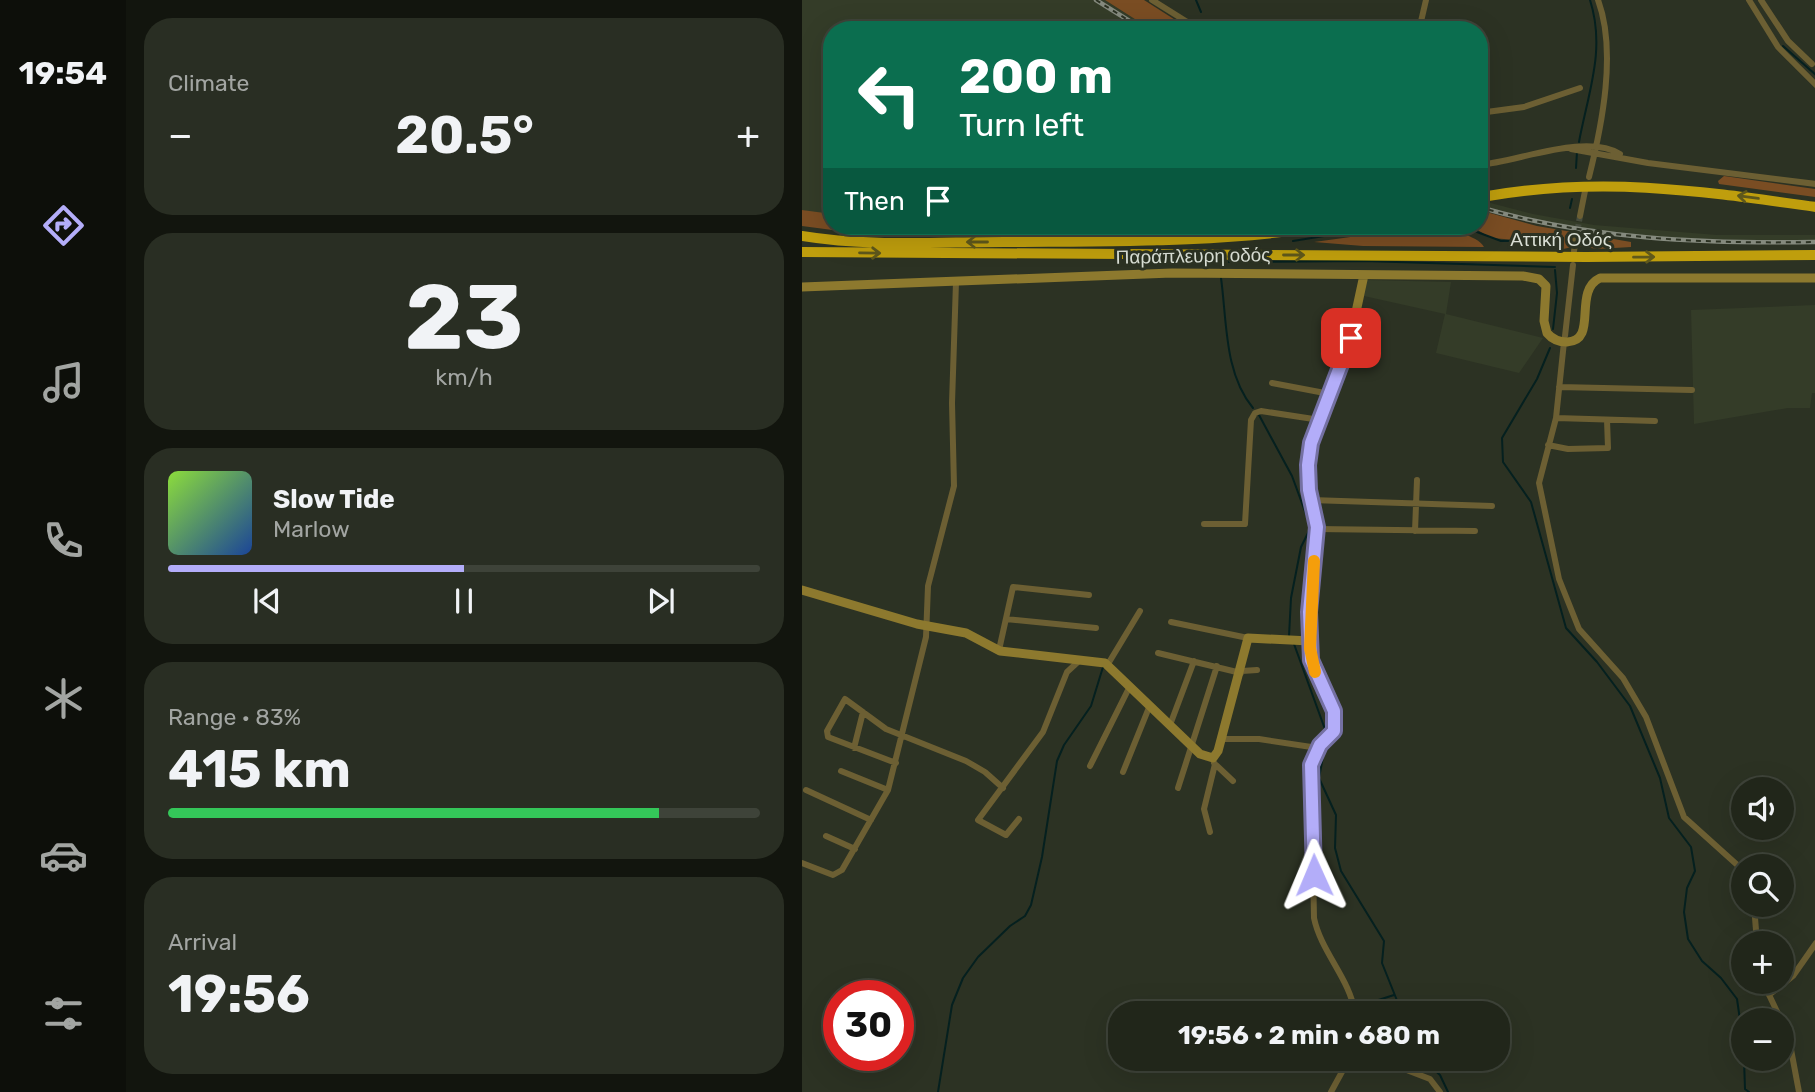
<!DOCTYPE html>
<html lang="en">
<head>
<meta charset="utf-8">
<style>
	:root { --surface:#21261a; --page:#292e23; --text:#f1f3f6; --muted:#a2a5a2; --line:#3e4339; --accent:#b3adf9 }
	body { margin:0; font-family:Rubik,sans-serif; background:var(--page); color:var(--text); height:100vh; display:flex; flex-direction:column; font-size:26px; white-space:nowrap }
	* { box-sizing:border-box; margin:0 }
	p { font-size:23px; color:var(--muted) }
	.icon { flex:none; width:38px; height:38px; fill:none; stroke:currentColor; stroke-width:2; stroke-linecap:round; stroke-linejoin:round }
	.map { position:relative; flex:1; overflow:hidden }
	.side { display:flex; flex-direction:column; gap:18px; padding:18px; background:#12150e; width:676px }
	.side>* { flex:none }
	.top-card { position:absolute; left:21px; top:21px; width:665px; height:214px; border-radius:28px; box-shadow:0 7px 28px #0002,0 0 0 2px var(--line); background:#0b6e4f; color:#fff; overflow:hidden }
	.tools { position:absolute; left:929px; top:777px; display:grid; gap:14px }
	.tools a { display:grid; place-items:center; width:63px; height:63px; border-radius:50%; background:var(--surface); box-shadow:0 7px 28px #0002,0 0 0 2px var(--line); font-size:35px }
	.speed { position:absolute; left:21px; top:980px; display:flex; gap:14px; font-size:35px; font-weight:700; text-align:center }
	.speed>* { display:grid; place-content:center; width:91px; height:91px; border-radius:50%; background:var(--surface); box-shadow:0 7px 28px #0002,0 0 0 2px var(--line); line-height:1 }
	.speed .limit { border:10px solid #d22; background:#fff; color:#111 }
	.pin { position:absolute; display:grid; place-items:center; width:60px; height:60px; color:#fff; margin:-30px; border-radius:14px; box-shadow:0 4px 10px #0006 }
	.me { position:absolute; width:77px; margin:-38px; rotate:359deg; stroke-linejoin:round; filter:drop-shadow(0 0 5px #0008) }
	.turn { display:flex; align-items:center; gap:24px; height:147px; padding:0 21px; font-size:32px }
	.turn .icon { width:91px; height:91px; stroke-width:2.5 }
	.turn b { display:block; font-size:49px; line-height:60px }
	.then { display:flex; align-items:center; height:66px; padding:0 21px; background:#0003; gap:14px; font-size:26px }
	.big { font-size:52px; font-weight:700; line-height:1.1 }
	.side .tile { flex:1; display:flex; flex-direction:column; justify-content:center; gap:10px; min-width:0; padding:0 24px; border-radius:28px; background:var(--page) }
	.side .dial { align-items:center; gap:0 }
	.dial b { font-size:91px; line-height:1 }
	.song { display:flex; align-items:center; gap:21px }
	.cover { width:84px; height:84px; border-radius:10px; background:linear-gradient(135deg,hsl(90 70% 55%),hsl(220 70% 35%)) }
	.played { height:7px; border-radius:4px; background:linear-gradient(90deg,var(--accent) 50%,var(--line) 50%) }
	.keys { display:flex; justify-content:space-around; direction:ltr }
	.heat { display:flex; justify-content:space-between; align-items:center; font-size:38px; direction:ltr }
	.charge { height:10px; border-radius:5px; background:linear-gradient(90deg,#34c759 83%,var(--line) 0) }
	.trip { position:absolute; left:306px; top:1001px; width:402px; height:70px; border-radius:28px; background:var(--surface); box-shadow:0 7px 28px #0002,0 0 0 2px var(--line); font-weight:700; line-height:70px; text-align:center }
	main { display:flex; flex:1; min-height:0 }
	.menu { display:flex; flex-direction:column; width:126px; justify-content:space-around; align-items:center; background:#0d0f0a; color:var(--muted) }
	.menu .icon { width:49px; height:49px }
	.menu .current { color:var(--accent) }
	.menu b { font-size:32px; color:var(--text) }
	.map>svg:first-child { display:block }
	.built { fill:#343c28 }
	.forest { fill:#7a4d23 }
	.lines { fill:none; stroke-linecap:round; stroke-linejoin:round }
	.stream { stroke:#05201f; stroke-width:2 }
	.street-tunnel { stroke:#464c3e; stroke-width:6; stroke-dasharray:6 3; stroke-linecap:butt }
	.street { stroke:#6c5f33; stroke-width:6 }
	.secondary { stroke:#8d792e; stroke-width:9 }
	.highway { stroke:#bf9e0d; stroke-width:10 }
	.rail-casing { stroke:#858a7e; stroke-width:4.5 }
	.rail { stroke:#2c3223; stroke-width:2; stroke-dasharray:5; stroke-linecap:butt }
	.oneway { stroke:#5f581b }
	.route-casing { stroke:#7470a2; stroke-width:18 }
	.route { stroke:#b3adf9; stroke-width:12 }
	.slow { stroke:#f59e0b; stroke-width:12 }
	.labels { text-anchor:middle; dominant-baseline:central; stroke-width:6; stroke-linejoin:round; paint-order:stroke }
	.street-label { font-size:19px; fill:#dadfd5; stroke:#2c3223 }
</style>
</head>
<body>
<main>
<nav class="menu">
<b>19:54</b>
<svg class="icon current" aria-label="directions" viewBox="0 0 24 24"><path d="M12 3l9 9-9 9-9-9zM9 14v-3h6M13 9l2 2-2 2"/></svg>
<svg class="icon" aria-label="music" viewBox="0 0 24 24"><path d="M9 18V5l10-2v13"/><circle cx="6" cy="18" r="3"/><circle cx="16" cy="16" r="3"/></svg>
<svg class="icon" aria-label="phone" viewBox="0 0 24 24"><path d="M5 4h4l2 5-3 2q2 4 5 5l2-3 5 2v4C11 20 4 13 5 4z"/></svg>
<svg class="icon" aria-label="climate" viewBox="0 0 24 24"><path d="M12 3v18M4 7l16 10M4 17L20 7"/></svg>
<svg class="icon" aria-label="car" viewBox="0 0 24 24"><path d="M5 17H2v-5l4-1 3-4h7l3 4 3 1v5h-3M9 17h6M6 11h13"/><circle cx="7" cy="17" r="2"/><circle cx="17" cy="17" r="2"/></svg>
<svg class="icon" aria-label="filters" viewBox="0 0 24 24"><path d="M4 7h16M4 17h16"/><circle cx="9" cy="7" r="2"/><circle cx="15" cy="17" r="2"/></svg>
</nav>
<section class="side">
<div class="tile"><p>Climate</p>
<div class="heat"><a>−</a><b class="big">20.5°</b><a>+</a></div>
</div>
<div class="tile dial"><b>23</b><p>km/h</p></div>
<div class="tile">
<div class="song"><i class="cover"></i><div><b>Slow Tide</b><p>Marlow</p></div></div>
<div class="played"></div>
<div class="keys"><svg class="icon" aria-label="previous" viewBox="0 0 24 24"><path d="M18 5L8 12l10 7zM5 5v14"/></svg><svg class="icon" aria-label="pause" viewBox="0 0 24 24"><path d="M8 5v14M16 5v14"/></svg><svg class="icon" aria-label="next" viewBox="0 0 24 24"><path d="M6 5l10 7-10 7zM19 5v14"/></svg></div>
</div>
<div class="tile"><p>Range · 83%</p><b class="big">415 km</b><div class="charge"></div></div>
<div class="tile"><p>Arrival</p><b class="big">19:56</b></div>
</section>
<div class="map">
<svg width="1014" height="1092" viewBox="0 0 1014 1092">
	<rect width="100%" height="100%" fill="#2c3223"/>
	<path class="built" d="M0 0H303L350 30H30V214H15L0 210Z
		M677 200 731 214 792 225 915 235H1013V244L915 243 810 236 698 214 677 208Z
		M565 280 649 282 644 314 741 338 717 373 634 353 643 314 562 296Z
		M1013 305V393H1010L1008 408H986L892 424 889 310Z"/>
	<path class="forest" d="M303 0H342L389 30H350Z
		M922 176 1013 189V197L917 184 916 181Z
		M0 210 30 214V226H374H365L362 232H323L38 231 0 226Z
		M677 210 735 226 829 242V247L796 249 775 246 761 249 742 242 689 238 669 226H677Z
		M629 226C644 229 676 235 682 247L561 246 512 242Z"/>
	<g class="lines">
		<path class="stream" d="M394 0 399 12
			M981 46 1014 75
			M777 142C786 93 804 50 788 0
			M774 168 775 152
			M768 208 770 199
			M659 226 699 241H760
			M491 241 584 226
			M760 248 761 238
			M427 262 562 261 753 267
			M419 278C425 321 422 373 451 408
			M751 329 755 293 753 270
			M748 348 735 379 700 438 701 462 729 502 764 628 795 662 828 706 858 778 867 818 889 847 893 871 885 888 882 912 886 939 900 961 919 978 935 999 942 1048
			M457 415 490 476 508 525
			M487 636 489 598 499 547 507 531
			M492 644 524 732
			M523 746 517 778 534 815 533 848 539 871 582 941 580 963 600 1013
			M558 1013 564 1004 592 995
			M620 1059 638 1075 646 1092
			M942 1059 943 1089 947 1092
			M136 1092 150 1005 161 978 176 957 208 926 223 916 229 905 240 857 255 761 262 745 289 706 301 667"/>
		<path class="street-tunnel" d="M774 239 778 216"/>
		<path class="street" d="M350 0 398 30
			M947 0 976 47 1014 85
			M959 0 986 41 1010 64
			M617 30 624 0
			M677 113 722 107 778 88
			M769 149 846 163 1014 184
			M677 165C718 161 784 133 818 154
			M787 177C800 125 815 51 796 0
			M778 216 783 191
			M772 251 774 239
			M763 336 771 265
			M762 342 754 418 737 483 757 579 777 629 821 678 844 717 882 817 942 871
			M470 383 528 394
			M757 387 890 390
			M754 418 853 421
			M746 445 766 449 806 448 805 420
			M509 500 690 506
			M402 524H443L449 420 453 413 459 411 518 420
			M515 529 673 531
			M613 531 615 480
			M204 619 294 628
			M369 622 446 638
			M508 641C508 670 538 711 533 729 530 742 514 745 509 765L512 918C519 952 548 979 553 1013
			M197 650 211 587 287 595
			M356 653 439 673
			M306 664 338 611
			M440 671 455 670
			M368 725 392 661
			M420 739H457L516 748
			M52 748 61 712
			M94 763 26 737 25 731 43 699 84 729 164 761 183 772 201 788
			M412 763 431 781
			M288 766 328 686
			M39 771 86 790
			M321 772 348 705
			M376 788 415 666
			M4 790 69 820
			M217 819 204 835 176 820 241 732 265 672 278 660
			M408 832 402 809 413 764
			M24 836 53 849
			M0 863 31 875 40 870 86 790 124 637 126 586 152 486 150 403 154 282
			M952 905 955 943
			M961 982 979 1020
			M967 995 991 976 1014 943
			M980 1022 988 1044 997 1092
			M576 1059 628 1079 638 1092
			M529 1092 547 1059"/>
		<path class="secondary" d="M0 287 370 273 721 276 737 279 744 286 742 321 745 333C750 339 757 342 765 342 797 341 770 291 798 278H1014
			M0 590 115 624 164 633 198 651 303 663 398 754 411 758 416 751 446 638 508 641 515 527 507 490V453L546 349 562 275"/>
		<path class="highway" d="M686 196C802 176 899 191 1014 207
			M0 236C66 247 135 242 202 242 310 241 418 243 525 226
			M0 252 784 257 1014 255"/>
		<defs>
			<path id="rail" d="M294 0 342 30
				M677 207C787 239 899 244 1014 242"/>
		</defs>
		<use href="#rail" class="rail-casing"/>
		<use href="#rail" class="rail"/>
	</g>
	<defs><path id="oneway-shaft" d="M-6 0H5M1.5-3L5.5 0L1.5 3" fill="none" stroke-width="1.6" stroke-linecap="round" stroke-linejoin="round" transform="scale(1.75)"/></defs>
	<g class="oneway">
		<use href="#oneway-shaft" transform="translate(946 197) rotate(-172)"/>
		<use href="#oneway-shaft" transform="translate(175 242) rotate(180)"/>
		<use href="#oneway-shaft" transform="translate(68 253) rotate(1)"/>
		<use href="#oneway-shaft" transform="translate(492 255)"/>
		<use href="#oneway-shaft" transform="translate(842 257) rotate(-1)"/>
	</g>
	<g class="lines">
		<defs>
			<path id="route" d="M512 875 509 765 518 745 532 731V711L509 660 507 612 515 527 507 490 506 465 509 443 549 338"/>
		</defs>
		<use href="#route" class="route-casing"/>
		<use href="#route" class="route"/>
		<path class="slow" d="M512 561 508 648 513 672"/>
	</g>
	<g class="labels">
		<g class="street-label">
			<text x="759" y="239">Αττική Οδός</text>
			<text transform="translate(391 256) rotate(-1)">Παράπλευρη οδός</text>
		</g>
	</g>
</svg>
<div class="tools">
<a><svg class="icon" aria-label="sound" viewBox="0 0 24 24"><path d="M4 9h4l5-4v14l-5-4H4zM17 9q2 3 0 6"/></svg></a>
<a><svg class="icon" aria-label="search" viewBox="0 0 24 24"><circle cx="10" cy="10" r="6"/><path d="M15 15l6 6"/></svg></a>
<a>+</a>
<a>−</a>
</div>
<div class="speed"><div class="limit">30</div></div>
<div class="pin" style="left:549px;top:338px;background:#d93025"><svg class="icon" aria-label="arrive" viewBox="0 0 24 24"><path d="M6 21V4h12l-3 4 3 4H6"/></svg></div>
<svg class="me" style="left:512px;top:875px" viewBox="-20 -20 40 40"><path d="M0-17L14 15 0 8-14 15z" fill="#b3adf9" stroke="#fff" stroke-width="4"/></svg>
<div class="trip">19:56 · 2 min · 680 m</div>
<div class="top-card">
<div class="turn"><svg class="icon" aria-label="left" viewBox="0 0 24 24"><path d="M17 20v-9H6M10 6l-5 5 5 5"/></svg><div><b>200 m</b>Turn left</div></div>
<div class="then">Then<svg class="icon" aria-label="arrive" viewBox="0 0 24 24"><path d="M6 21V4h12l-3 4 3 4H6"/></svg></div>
</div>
</div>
</main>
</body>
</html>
